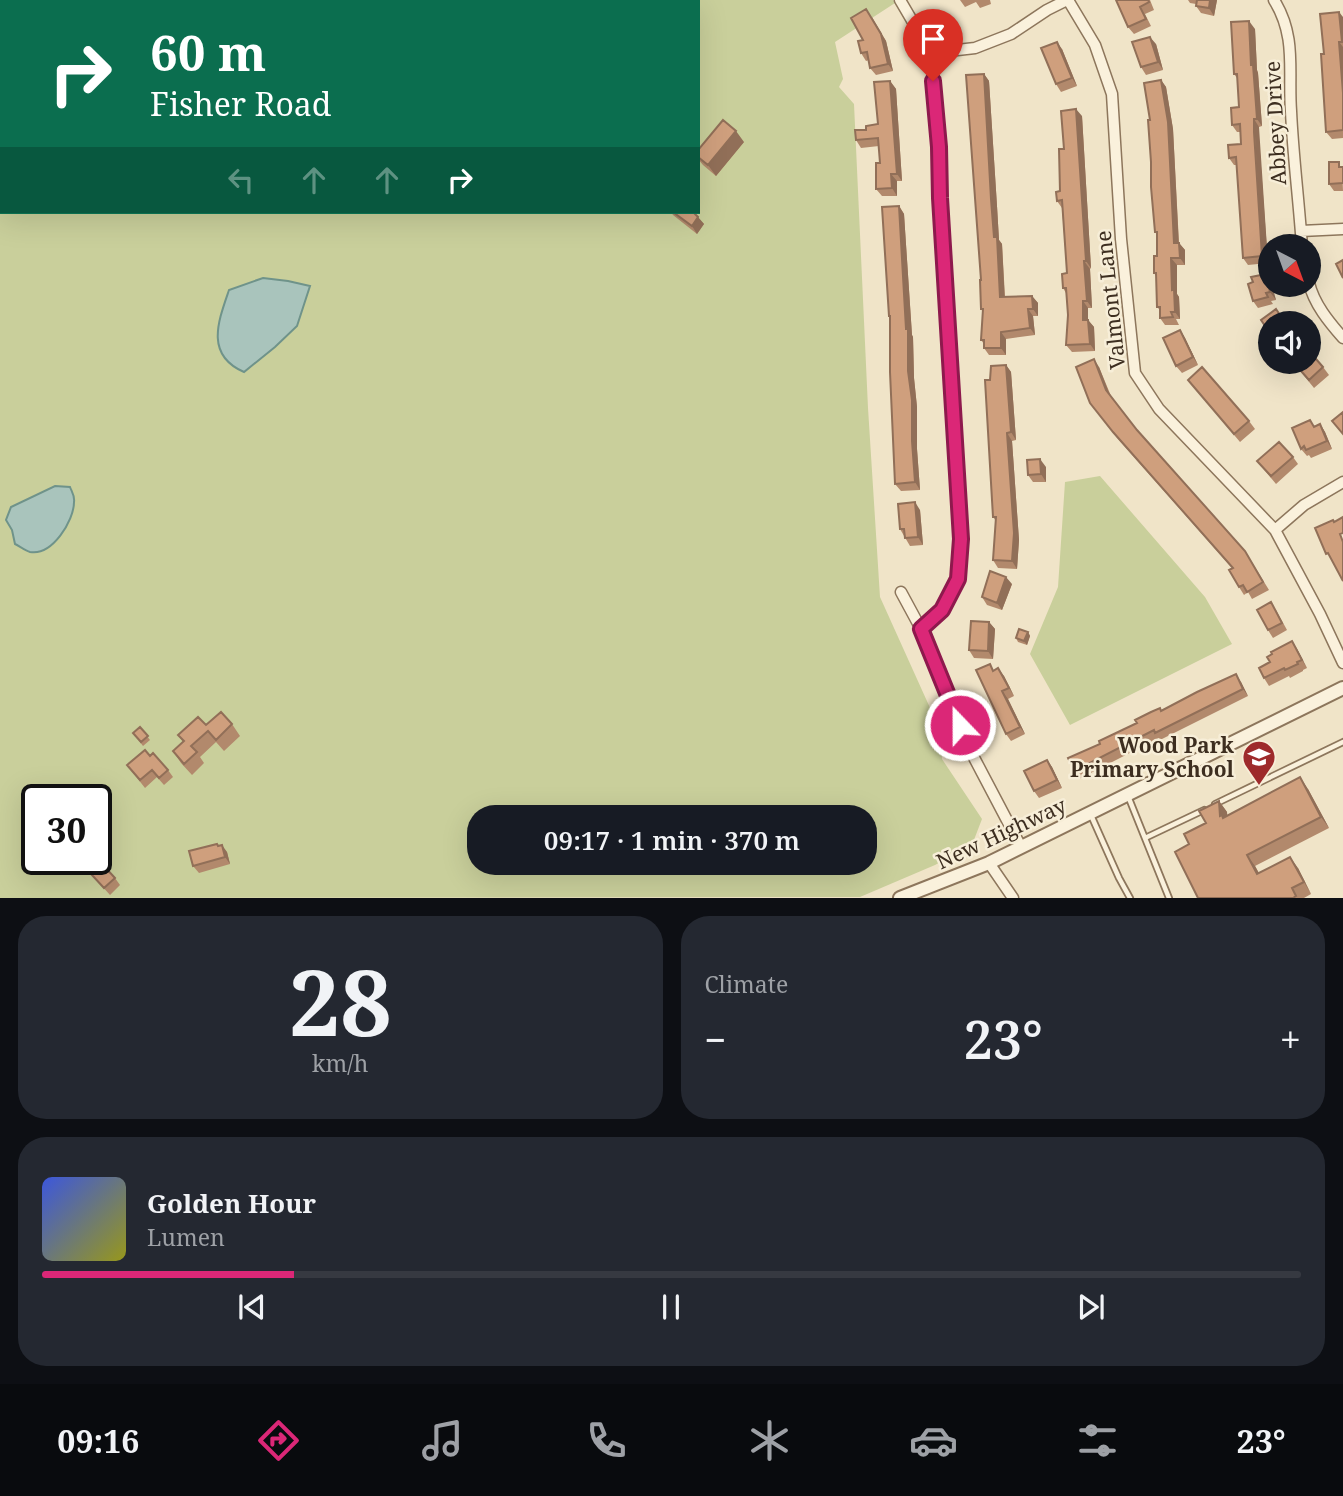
<!DOCTYPE html>
<html lang="en">
<head>
<meta charset="utf-8">
<style>
	:root { --surface:#171b24; --page:#242831; --text:#f1f3f6; --muted:#9ea1a6; --line:#363941; --accent:#db2777 }
	body { margin:0; font-family:"Noto Serif",serif; background:var(--page); color:var(--text); height:100vh; display:flex; flex-direction:column; font-size:26px; white-space:nowrap }
	* { box-sizing:border-box; margin:0 }
	p { font-size:23px; color:var(--muted) }
	.icon { flex:none; width:38px; height:38px; fill:none; stroke:currentColor; stroke-width:2; stroke-linecap:round; stroke-linejoin:round }
	.map { position:relative; height:898px; overflow:hidden }
	.side { display:flex; flex-direction:column; gap:18px; padding:18px; background:#0d0f14; flex:1 }
	.side>* { flex:none }
	.banner { position:absolute; left:0px; top:0px; width:700px; height:214px; box-shadow:0 7px 28px #0002; background:#0b6e4f; color:#fff; overflow:hidden }
	.needle { width:46px; rotate:139deg }
	.fabs { position:absolute; left:1258px; top:234px; display:grid; gap:14px }
	.fabs a { display:grid; place-items:center; width:63px; height:63px; border-radius:50%; background:var(--surface); box-shadow:0 7px 28px #0002; font-size:35px }
	.speed { position:absolute; left:21px; top:784px; display:flex; gap:14px; font-size:35px; font-weight:700; text-align:center }
	.speed>* { display:grid; place-content:center; width:91px; height:91px; border-radius:50%; background:var(--surface); box-shadow:0 7px 28px #0002; line-height:1 }
	.speed .limit { border:4px solid #111; border-radius:10px; background:#fff; color:#111 }
	.pin { position:absolute; display:grid; place-items:center; width:60px; height:60px; color:#fff; margin:-72px -30px; border-radius:50% 50% 50% 0; rotate:-45deg; box-shadow:0 0 7px #0007 }
	.pin .icon { rotate:45deg }
	.me { position:absolute; width:77px; margin:-38px; rotate:338deg; stroke-linejoin:round; filter:drop-shadow(0 0 5px #0008) }
	.turn { display:flex; align-items:center; gap:24px; height:147px; padding:0 35px; font-size:32px }
	.turn .icon { width:91px; height:91px; stroke-width:2.5 }
	.turn b { display:block; font-size:49px; line-height:60px }
	.lanes { display:flex; align-items:center; height:66px; padding:0 35px; background:#0003; justify-content:center; gap:35px; direction:ltr }
	.lanes .off { opacity:.35 }
	.big { font-size:52px; font-weight:600; line-height:1.1 }
	.side .widget { flex:1; display:flex; flex-direction:column; justify-content:center; gap:10px; min-width:0; padding:0 24px; border-radius:28px; background:var(--page) }
	.side .dial { align-items:center; gap:0 }
	.dial b { font-size:91px; line-height:1 }
	.song { display:flex; align-items:center; gap:21px }
	.cover { width:84px; height:84px; border-radius:10px; background:linear-gradient(135deg,hsl(230 70% 55%),hsl(60 70% 35%)) }
	.played { height:7px; border-radius:4px; background:linear-gradient(90deg,var(--accent) 20%,var(--line) 20%) }
	.keys { display:flex; justify-content:space-around; direction:ltr }
	.heat { display:flex; justify-content:space-between; align-items:center; font-size:38px; direction:ltr }
	.side .tiles { flex:1; display:grid; gap:18px; grid-template-columns:1fr 1fr }
	.widget:last-child { grid-column:span 2 }
	.trip { position:absolute; left:467px; top:805px; width:410px; height:70px; border-radius:28px; background:var(--surface); box-shadow:0 7px 28px #0002; font-weight:600; line-height:70px; text-align:center }
	.tabs { display:flex; height:112px; justify-content:space-around; align-items:center; background:#090b0e; color:var(--muted) }
	.tabs .icon { width:49px; height:49px }
	.tabs .current { color:var(--accent) }
	.tabs b { font-size:32px; color:var(--text) }
	.map>svg:first-child { display:block }
	.green { fill:#c9cf9b; fill-rule:evenodd }
	.water { fill:#a9c4bc; stroke:#6f938a; stroke-width:2 }
	.lines { fill:none; stroke-linecap:round; stroke-linejoin:round }
	.service-casing { stroke:#8d765c; stroke-width:8 }
	.minor-casing { stroke:#8d765c; stroke-width:13 }
	.tertiary-casing { stroke:#8d765c; stroke-width:16 }
	.service { stroke:#faf1dc; stroke-width:4.5 }
	.minor { stroke:#faf1dc; stroke-width:10 }
	.tertiary { stroke:#faf1dc; stroke-width:12 }
	.wall { fill:#b2896c }
	.shaded-wall { fill:#916f58 }
	.building { fill:#cf9f7d; stroke:#916f58; stroke-width:2 }
	.route-casing { stroke:#8e194d; stroke-width:18 }
	.route { stroke:#db2777; stroke-width:12 }
	.labels { text-anchor:middle; dominant-baseline:central; stroke-width:5; stroke-linejoin:round; paint-order:stroke }
	.street-label { font-size:21px; fill:#3d2e20; stroke:#f7eed8 }
	.poi-label { font-size:21px; font-weight:bold; fill:#3d2e20; stroke:#f7eed8; text-anchor:end }
</style>
</head>
<body>
<div class="map">
<svg width="1343" height="898" viewBox="0 0 1343 898">
	<rect width="100%" height="100%" fill="#f0e4c8"/>
	<path class="green" d="M0 0H893L895 3 835 42 843 79 839 87 854 104 868 408 880 597 940 730 942 759 982 819 972 845 935 865 860 897 0 898ZM2 2H698V212H2ZM37 800H96V859H37ZM480 817H864V863H480Z
		M1100 476 1205 597 1232 644 1070 725 1030 654 1058 587 1065 482Z"/>
	<path class="water" d="M28 0H184V2H28Z
		M263 278 288 281 310 286 297 326 275 347 244 372C205 355 218 322 229 290Z
		M55 486 70 487C72 492 75 496 74 502 74 521 52 556 30 552 26 551 19 546 15 544L12 530 6 520 11 507Z"/>
	<g class="lines">
		<defs>
			<path id="service" d="M1128 796 1169 898
				M1215 804 1343 742
				M1090 813 1119 878 1130 898
				M1145 838 1204 810"/>
			<path id="minor" d="M900 0 931 53 939 147 940 198 961 539 958 579 942 610 921 629
				M1068 0 1095 45 1112 94 1121 239 1135 373 1159 409 1275 530 1320 614 1343 663
				M1274 0C1297 37 1288 71 1291 111 1293 156 1299 201 1302 247
				M931 53 975 48 1011 34 1047 10 1067 0
				M1301 231 1343 229
				M1309 283C1314 304 1329 322 1343 338
				M1275 530 1304 505 1343 482
				M901 592 921 629 970 750 1021 847
				M989 863 1013 898"/>
			<path id="tertiary" d="M900 898 989 863 1343 688"/>
		</defs>
		<use href="#service" class="service-casing"/>
		<use href="#minor" class="minor-casing"/>
		<use href="#tertiary" class="tertiary-casing"/>
		<use href="#service" class="service"/>
		<use href="#minor" class="minor"/>
		<use href="#tertiary" class="tertiary"/>
	</g>
	<path class="wall" d="M960 0H990L991 4 980 8 976 2 965 7Z
		M1116 0H1150L1154 10 1145 14 1151 26 1134 34 1128 27Z
		M1188 0H1217L1214 16 1201 13 1196 6V4L1190 3Z
		M872 17 886 41 893 71 876 75 870 68 869 60 866 61 861 53 863 40Z
		M1343 17V138L1332 139 1326 132 1324 54Z
		M1255 29 1257 70 1258 73 1260 99 1262 126 1259 127V139L1268 263 1248 265 1243 258 1237 165H1234L1229 158 1241 144 1240 132H1237L1232 125 1239 107 1237 78 1234 74Z
		M1156 44 1163 70 1146 75 1141 67Z
		M1062 49 1077 86 1061 92 1056 84Z
		M984 74 989 81 997 206 999 240 1002 244 1005 297 1032 296 1038 303V316H1033L1035 335 1006 339V355H989L984 348V344L981 340 983 312 981 309V280Z
		M1161 80 1166 87 1173 129 1179 243 1185 250V265H1177V294L1179 297 1180 319H1176L1179 325H1165L1160 318V310L1157 307 1156 276 1154 273 1157 256V235L1155 232Z
		M890 81 896 89 902 181H897V196H882L876 189 880 163 879 146 861 148 856 140 866 130 878 124Z
		M1082 116 1091 268 1090 269 1092 308H1088V320L1094 327 1095 351 1072 352 1066 345 1068 315 1066 293 1063 288 1067 273 1062 208 1057 201 1060 191 1064 149Z
		M744 142 716 176 703 165 698 159V150Z
		M1342 167 1343 191H1334L1329 184Z
		M899 206 904 214 912 335 913 337 914 378 917 407V449L920 490 901 491 895 484 890 318 889 316Z
		M671 212H693L704 224 697 234 673 215Z
		M1266 274 1276 300 1271 301 1273 304 1258 308 1253 301V282Z
		M1180 330 1185 338 1198 365 1182 373 1176 366Z
		M1293 362H1309L1323 367 1329 375 1314 388Z
		M1006 365 1011 372 1016 440 1012 441 1019 540 1017 569 998 568 993 560 996 521 993 517Z
		M1099 367 1111 396 1137 430 1245 551 1269 590 1252 599 1248 592 1244 595 1239 587 1232 568 1118 439 1096 410Z
		M1188 380 1249 421 1255 429 1240 442Z
		M1320 424 1325 432 1332 449 1311 458 1309 455 1307 456 1301 449 1314 427Z
		M1293 457 1298 464 1276 484 1257 461Z
		M1046 467V482H1033L1028 475Z
		M920 510 923 545 910 546 900 529Z
		M1012 584 1002 610 987 605 982 597Z
		M1276 610 1287 630 1273 638 1268 630Z
		M989 622 995 629 993 659 974 658 969 650Z
		M1028 632 1030 636 1027 645 1018 642 1016 638Z
		M1292 641 1297 649 1307 668 1303 670V671L1290 678 1289 676 1269 686 1264 678 1272 654Z
		M994 670 1004 676 1014 696 1008 699 1025 734 1011 741 1006 734Z
		M1241 682 1248 696 1160 740 1159 738 1079 779 1074 771 1100 744 1162 710Z
		M232 724 240 736 224 751 216 742 200 757 204 763 192 775 181 763 173 751 183 742 178 735 206 725Z
		M140 727 150 740 143 746 133 733Z
		M150 756 168 770 173 777 164 785 157 777 145 788 127 765Z
		M1047 760 1052 767 1062 788 1039 798 1034 791Z
		M1308 789 1329 828 1255 866 1259 873 1298 868 1311 894 1304 898H1198L1189 844 1206 823 1219 801 1227 812V816Z
		M218 846 227 852 230 864 199 873 193 866Z
		M92 875 115 878 120 885 110 895Z"/>
	<path class="shaded-wall" d="M1210 0H1217L1214 16 1209 8Z
		M866 9 886 41 893 71 888 64Z
		M1339 12 1343 17V43L1342 42Z
		M1249 21 1255 29 1257 70 1258 73 1262 126 1257 119 1251 65Z
		M1150 37 1156 44 1163 70 1158 62Z
		M1057 42 1062 49 1077 86 1072 78Z
		M1339 42 1343 47V93Z
		M984 74 989 81 997 206 999 240 1002 244 1005 304 1000 297 994 237Z
		M1161 80 1166 87 1173 129 1179 248V243L1185 250V265L1180 258 1174 243Z
		M890 81 896 89 902 181 897 174Z
		M1076 109 1082 116 1091 268 1086 261Z
		M1254 119 1259 127 1268 263 1262 256Z
		M736 131 744 142 716 176 708 165Z
		M891 174 897 181V196L892 188Z
		M899 206 904 214 912 335 913 337 914 378 917 407V449L920 490 915 482Z
		M698 217 704 224 697 234 692 226Z
		M1171 258 1177 265V294L1179 297 1180 319 1175 312 1172 290Z
		M1084 261 1090 269 1092 308 1087 301Z
		M1266 274 1270 281V285H1272L1276 300 1270 292Z
		M1032 296 1038 303V316L1033 309Z
		M1083 301 1088 308V327L1083 320Z
		M1028 309 1033 316 1035 335 1030 328Z
		M1088 320 1094 327 1095 351 1090 344Z
		M1180 330 1185 338 1198 365 1193 357Z
		M1001 332 1006 339V355L1001 348Z
		M1094 359 1099 367 1111 398 1106 390Z
		M1006 365 1011 372 1016 440 1011 432Z
		M1320 424 1325 432 1332 449 1327 441Z
		M1007 433 1012 441 1019 540 1017 569 1012 561Z
		M1040 459 1046 467V482L1041 474Z
		M915 502 920 510 923 545 918 537Z
		M1006 577 1012 584 1002 610 997 603Z
		M989 622 995 629 993 659 988 651Z
		M1028 632 1030 636 1027 645 1024 641Z
		M1292 641 1297 649 1307 668 1302 660Z
		M998 668 1004 676 1014 696 1009 688Z
		M1236 674 1241 682 1248 696 1243 689Z
		M1002 691 1008 699 1025 734 1020 727Z
		M1047 760 1052 767 1062 788 1057 780Z
		M1300 777 1308 789 1329 828 1321 817Z
		M1219 801 1227 812 1228 822 1220 816Z
		M222 845 227 852 230 864 225 857Z
		M1247 855 1255 866 1265 885 1257 874Z
		M1290 857 1298 868 1311 894 1304 882Z"/>
	<path class="building" d="M1116 0H1148L1149 2 1140 7 1146 19 1128 27Z
		M1197 0H1210L1209 8 1196 6Z
		M866 9 881 34 888 64 870 68 867 52 861 53 858 41 863 40 851 18Z
		M1339 12 1342 42H1339L1343 93V130L1326 132 1321 54H1324L1320 14Z
		M1249 21 1251 65H1253L1255 91 1257 119H1254V132L1262 256 1243 258 1236 157 1229 158 1228 145 1241 144 1240 124 1232 125 1231 108 1239 107 1237 74H1234L1231 22Z
		M1150 37 1158 62 1141 67 1132 42Z
		M1057 42 1072 78 1056 84 1041 48Z
		M984 74 991 199 994 237H997L1000 297 1032 296 1033 309H1028L1030 328 1001 332V348H984V340H981L983 309H981L980 280H981L966 75Z
		M1161 80 1168 122 1174 243H1179L1180 258H1171L1172 290 1174 289 1175 312H1171L1173 317 1160 318V307H1157L1156 273H1154V256H1157V232H1155L1151 187V162L1148 120H1150L1144 83Z
		M890 81 897 174H891L892 188 876 189V163H880L878 138 856 140 855 130H866V126L878 124 874 82Z
		M1076 109 1086 261H1084L1087 301H1083V320H1088L1090 344 1066 345 1068 315 1066 288H1063L1062 274 1067 273 1062 200 1057 201 1056 192 1060 191 1059 149H1064L1061 111Z
		M723 120 736 131 708 165 698 157V150Z
		M1329 162H1339V167H1343V183L1329 184Z
		M899 206 906 329H908V371L912 400V441L915 482 895 484 890 372V316H889L882 207Z
		M673 212H693L698 217 692 226Z
		M1343 260V278L1336 264Z
		M1266 274 1270 292 1266 293 1268 297 1253 301 1248 284 1253 282 1251 277Z
		M1276 309 1286 324H1270V333L1261 320Z
		M1180 330 1193 357 1176 366 1163 338Z
		M1309 351 1323 367 1309 380 1293 362H1309Z
		M1094 359 1106 390 1137 430 1245 551 1263 582 1247 592 1243 585 1239 587 1229 570 1233 568 1113 432 1090 403 1076 367Z
		M1006 365 1011 432 1007 433 1014 533 1012 561 993 560 996 517H993L985 380H990L991 366Z
		M1202 367 1249 421 1234 434 1188 380Z
		M1343 412V434L1332 421Z
		M1310 420 1314 427 1320 424 1327 441 1306 450 1304 446 1301 449 1292 428Z
		M1279 442 1293 457 1271 476 1257 461Z
		M1040 459 1041 474 1028 475 1027 460Z
		M915 502 918 537 905 538 904 529H900L898 504Z
		M1343 517V533L1340 534 1343 542V581L1328 553 1326 554 1315 528 1333 520 1334 522Z
		M990 571 1006 577 997 603 982 597Z
		M1271 602 1282 623 1268 630 1257 610Z
		M971 621 989 622 988 651 969 650Z
		M1019 629 1028 632 1024 641 1016 638Z
		M1292 641 1302 660 1297 662 1298 664 1285 670 1284 668 1264 678 1259 668 1270 662 1267 657 1272 654 1271 652Z
		M990 664 993 671 998 668 1009 688 1002 691 1020 727 1006 734 976 670Z
		M1236 674 1243 689 1155 733 1154 730 1074 771 1068 758 1100 744 1099 741 1137 723 1135 720 1151 712 1160 708 1161 711 1197 692Z
		M221 712 232 724 216 740 208 731 191 746 197 752 184 764 173 751 184 741 178 735 198 717 206 725Z
		M140 727 148 736 141 742 133 733Z
		M145 750 150 756 153 753 168 770 159 778 152 770 140 780 127 765Z
		M1047 760 1057 780 1034 791 1024 771Z
		M1300 777 1321 817 1247 855 1257 874 1290 857 1304 882 1292 888 1296 896 1293 898H1198L1175 852 1189 844 1184 834 1206 823 1199 811 1219 801 1220 816 1222 815 1223 818Z
		M217 844 218 846 222 845 225 857 193 866 189 851Z
		M103 865 115 878 104 888 92 875Z"/>
	<g class="lines">
		<defs>
			<path id="route" d="M933 81 939 147 940 198 961 539 958 579 942 610 921 629 960 725"/>
		</defs>
		<use href="#route" class="route-casing"/>
		<use href="#route" class="route"/>
	</g>
	<defs>
		<symbol id="school-pin" viewBox="-11 -11 22 30"><path d="M0 17L-7.5 6A9.5 9.5 0 1 1 7.5 6Z" fill="#9e2a2b" stroke="#f7eed8"/><path d="M0-5L7-2L0 1L-7-2ZM-4 1L0 2.5L4 1V4Q0 6-4 4Z" fill="#fff"/></symbol>
	</defs>
	<g fill-rule="evenodd">
		<use href="#school-pin" x="1240" y="738" width="38" height="52"/>
	</g>
	<g class="labels">
		<g class="street-label">
			<text transform="translate(1275 123) rotate(-93)">Abbey Drive</text>
			<text transform="translate(1110 300) rotate(-96)">Valmont Lane</text>
			<text transform="translate(1001 833) rotate(-25)">New Highway</text>
		</g>
		<g class="poi-label">
			<text x="1234" y="745">Wood Park<tspan x="1234" dy="24">Primary School</tspan></text>
		</g>
	</g>
</svg>
<div class="fabs">
<a><svg class="needle" viewBox="-14 -14 28 28"><path d="M0-13l5 13h-10z" fill="#e53935"/><path d="M0 13l5-13h-10z" fill="#9ea1a6"/></svg></a>
<a><svg class="icon" aria-label="sound" viewBox="0 0 24 24"><path d="M4 9h4l5-4v14l-5-4H4zM17 9q2 3 0 6"/></svg></a>
</div>
<div class="speed"><div class="limit">30</div></div>
<div class="pin" style="left:933px;top:81px;background:#d93025"><svg class="icon" aria-label="arrive" viewBox="0 0 24 24"><path d="M6 21V4h12l-3 4 3 4H6"/></svg></div>
<svg class="me" style="left:960px;top:725px" viewBox="-20 -20 40 40"><circle r="17" fill="#db2777" stroke="#fff" stroke-width="3"/><path d="M0-11L8 9 0 5-8 9z" fill="#fff"/></svg>
<div class="trip">09:17 · 1 min · 370 m</div>
<div class="banner">
<div class="turn"><svg class="icon" aria-label="right" viewBox="0 0 24 24"><path d="M7 20v-9h11M14 6l5 5-5 5"/></svg><div><b>60 m</b>Fisher Road</div></div>
<div class="lanes"><svg class="icon off" aria-label="left" viewBox="0 0 24 24"><path d="M17 20v-9H6M10 6l-5 5 5 5"/></svg><svg class="icon off" aria-label="ahead" viewBox="0 0 24 24"><path d="M12 20V5M6 11l6-6 6 6"/></svg><svg class="icon off" aria-label="ahead" viewBox="0 0 24 24"><path d="M12 20V5M6 11l6-6 6 6"/></svg><svg class="icon" aria-label="right" viewBox="0 0 24 24"><path d="M7 20v-9h11M14 6l5 5-5 5"/></svg></div>
</div>
</div>
<section class="side">
<div class="tiles">
<div class="widget dial"><b>28</b><p>km/h</p></div>
<div class="widget"><p>Climate</p>
<div class="heat"><a>−</a><b class="big">23°</b><a>+</a></div>
</div>
<div class="widget">
<div class="song"><i class="cover"></i><div><b>Golden Hour</b><p>Lumen</p></div></div>
<div class="played"></div>
<div class="keys"><svg class="icon" aria-label="previous" viewBox="0 0 24 24"><path d="M18 5L8 12l10 7zM5 5v14"/></svg><svg class="icon" aria-label="pause" viewBox="0 0 24 24"><path d="M8 5v14M16 5v14"/></svg><svg class="icon" aria-label="next" viewBox="0 0 24 24"><path d="M6 5l10 7-10 7zM19 5v14"/></svg></div>
</div>
</div>
</section>
<nav class="tabs">
<b>09:16</b>
<svg class="icon current" aria-label="directions" viewBox="0 0 24 24"><path d="M12 3l9 9-9 9-9-9zM9 14v-3h6M13 9l2 2-2 2"/></svg>
<svg class="icon" aria-label="music" viewBox="0 0 24 24"><path d="M9 18V5l10-2v13"/><circle cx="6" cy="18" r="3"/><circle cx="16" cy="16" r="3"/></svg>
<svg class="icon" aria-label="phone" viewBox="0 0 24 24"><path d="M5 4h4l2 5-3 2q2 4 5 5l2-3 5 2v4C11 20 4 13 5 4z"/></svg>
<svg class="icon" aria-label="climate" viewBox="0 0 24 24"><path d="M12 3v18M4 7l16 10M4 17L20 7"/></svg>
<svg class="icon" aria-label="car" viewBox="0 0 24 24"><path d="M5 17H2v-5l4-1 3-4h7l3 4 3 1v5h-3M9 17h6M6 11h13"/><circle cx="7" cy="17" r="2"/><circle cx="17" cy="17" r="2"/></svg>
<svg class="icon" aria-label="filters" viewBox="0 0 24 24"><path d="M4 7h16M4 17h16"/><circle cx="9" cy="7" r="2"/><circle cx="15" cy="17" r="2"/></svg>
<b>23°</b>
</nav>
</body>
</html>
